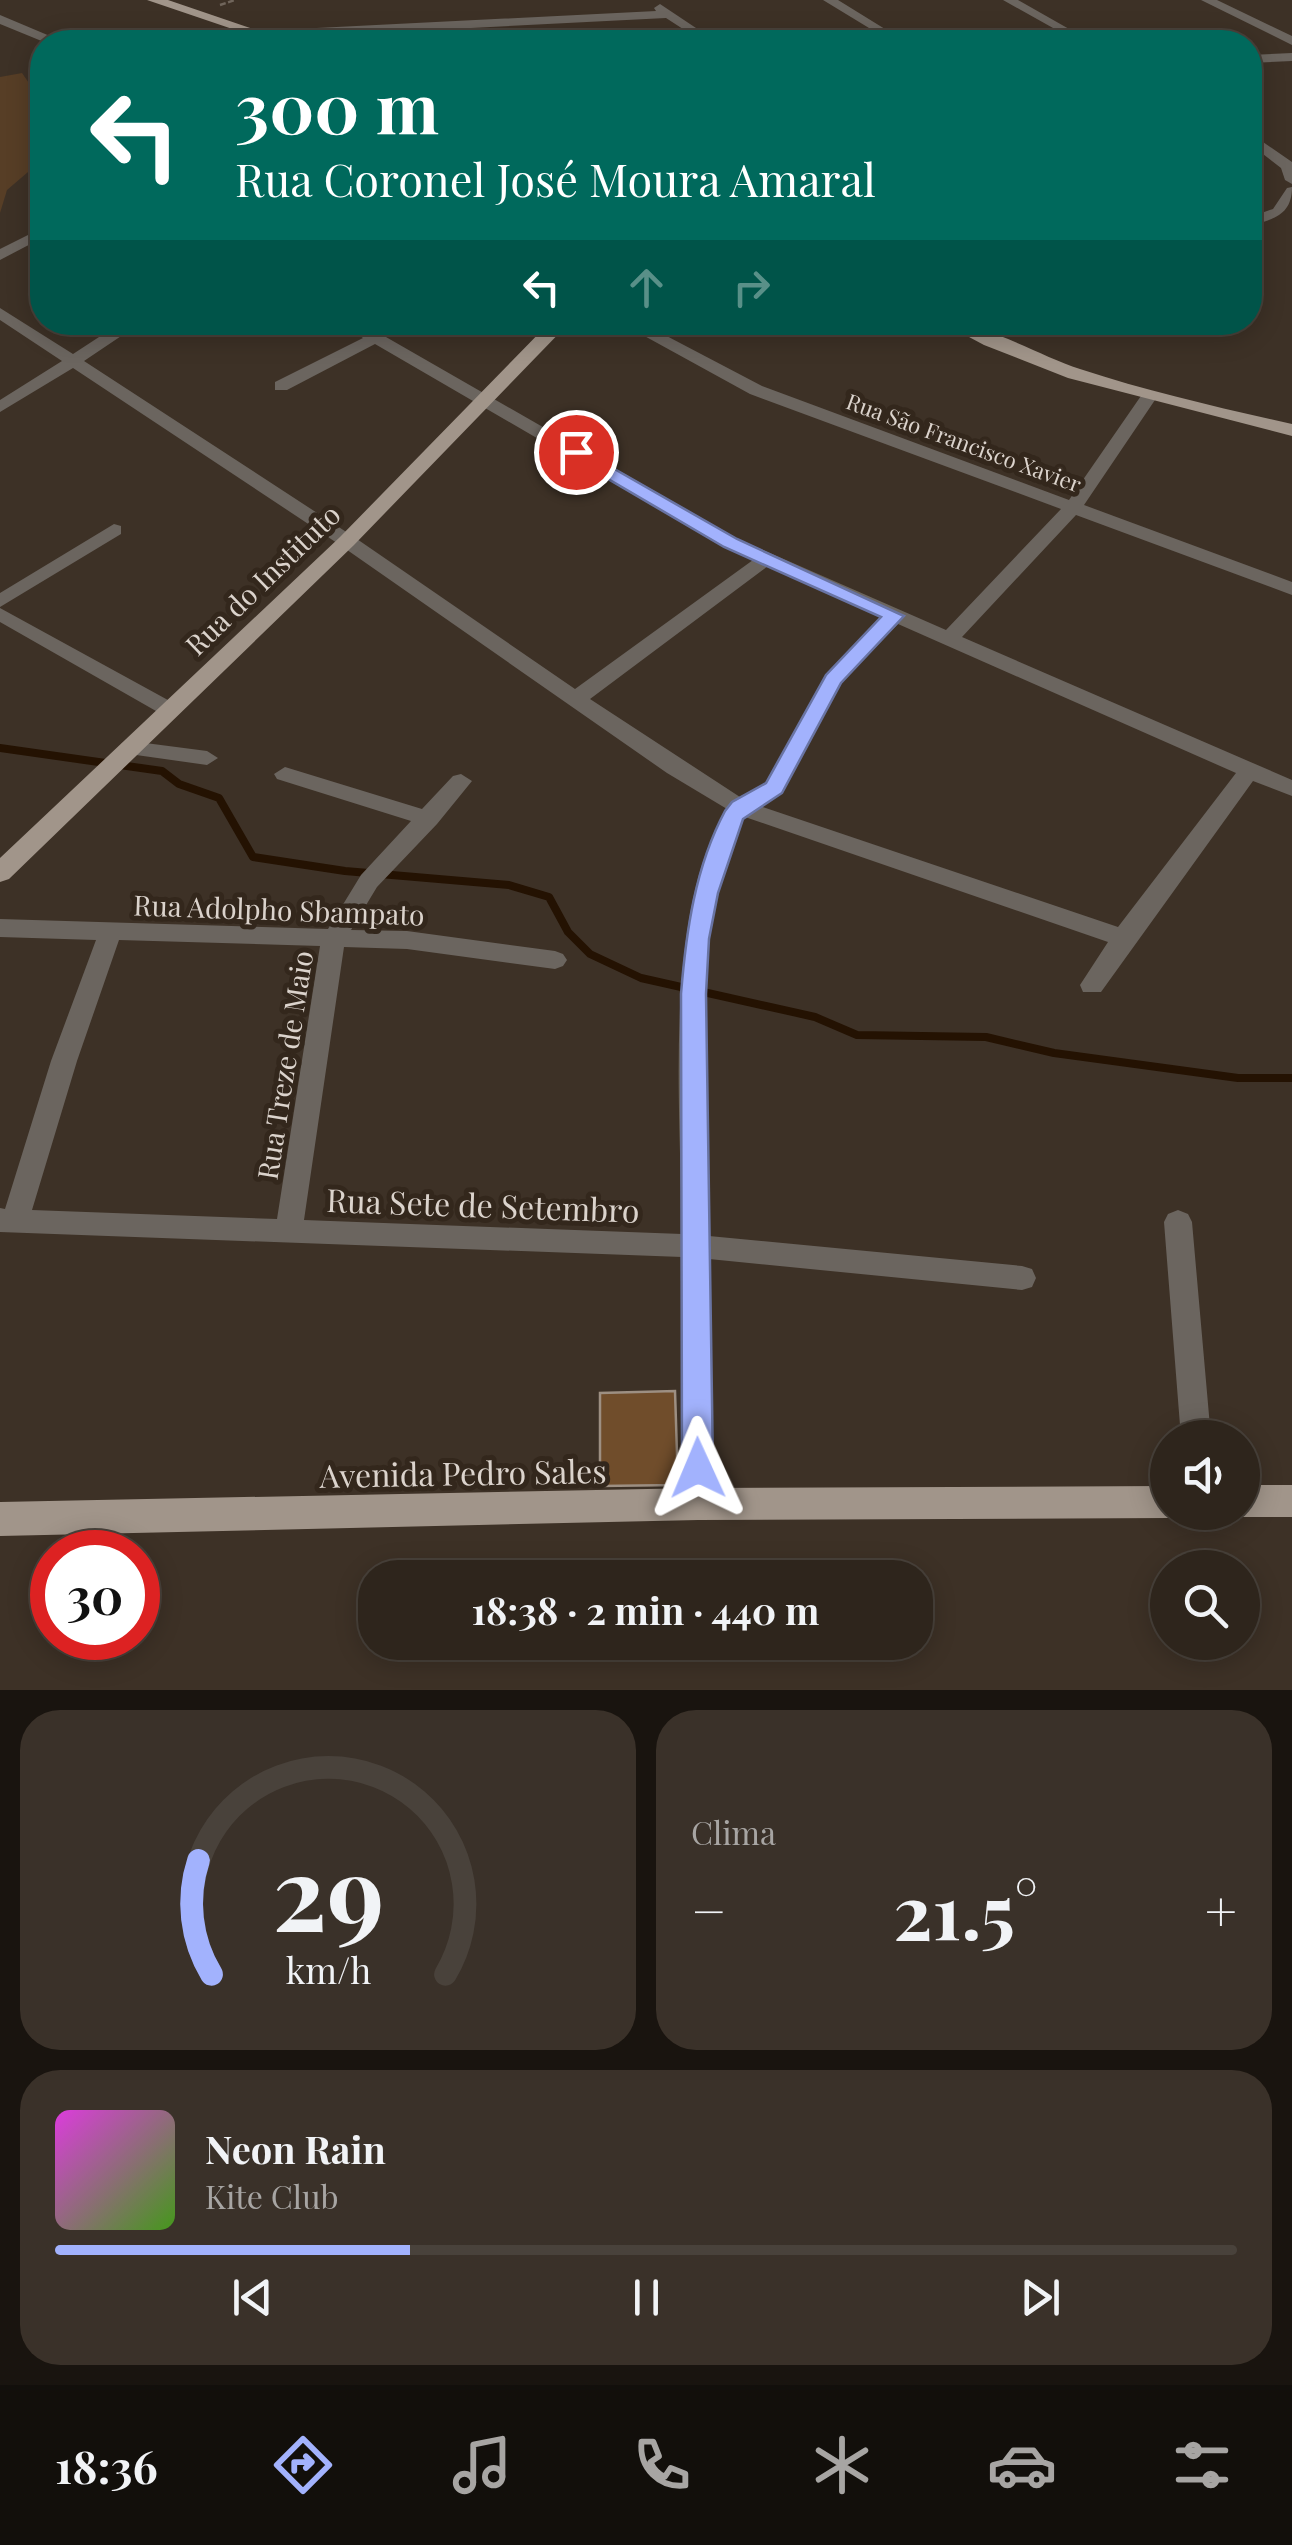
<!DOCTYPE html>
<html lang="pt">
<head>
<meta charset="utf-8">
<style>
	:root { --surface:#2e251c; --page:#3a3129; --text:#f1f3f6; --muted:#a7a5a3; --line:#49423b; --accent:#a2b2fd }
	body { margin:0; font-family:"Playfair Display",serif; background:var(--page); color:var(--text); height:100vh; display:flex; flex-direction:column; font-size:38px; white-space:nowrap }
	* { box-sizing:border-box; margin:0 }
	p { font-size:32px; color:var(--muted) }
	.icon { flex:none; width:55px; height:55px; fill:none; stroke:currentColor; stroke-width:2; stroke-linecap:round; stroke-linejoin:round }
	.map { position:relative; height:1690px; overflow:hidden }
	.side { display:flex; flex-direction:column; gap:20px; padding:20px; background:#19140f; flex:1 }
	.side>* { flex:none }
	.hud { position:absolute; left:30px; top:30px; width:1232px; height:305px; border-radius:40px; box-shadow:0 5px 25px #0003,0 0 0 2px var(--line); background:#00695c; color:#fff; overflow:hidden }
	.buttons { position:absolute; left:1150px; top:1420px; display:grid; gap:20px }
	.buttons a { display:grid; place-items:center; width:110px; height:110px; border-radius:50%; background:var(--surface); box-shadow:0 5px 25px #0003,0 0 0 2px var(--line); font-size:50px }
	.speed { position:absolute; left:30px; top:1530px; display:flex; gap:20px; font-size:50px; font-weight:700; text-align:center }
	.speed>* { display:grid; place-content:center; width:130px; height:130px; border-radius:50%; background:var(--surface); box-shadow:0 5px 25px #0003,0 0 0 2px var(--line); line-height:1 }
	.speed .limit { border:15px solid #d22; background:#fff; color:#111 }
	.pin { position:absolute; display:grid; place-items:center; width:85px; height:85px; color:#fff; margin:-42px; border:5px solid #fff; border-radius:50%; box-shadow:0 2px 10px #0007 }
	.me { position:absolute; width:110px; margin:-55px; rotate:359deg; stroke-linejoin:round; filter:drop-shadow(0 0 8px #0008) }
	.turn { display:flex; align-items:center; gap:35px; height:210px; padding:0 40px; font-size:45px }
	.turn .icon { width:130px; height:130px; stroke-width:2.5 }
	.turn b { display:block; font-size:70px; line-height:85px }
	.lanes { display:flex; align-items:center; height:95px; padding:0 40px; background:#0003; justify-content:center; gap:50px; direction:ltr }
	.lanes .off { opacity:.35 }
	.big { font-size:75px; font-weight:700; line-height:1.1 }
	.side .tile { flex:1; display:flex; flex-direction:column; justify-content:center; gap:15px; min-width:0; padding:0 35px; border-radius:40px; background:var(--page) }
	.side .dial { align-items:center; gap:0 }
	.dial svg { height:260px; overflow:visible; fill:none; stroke:var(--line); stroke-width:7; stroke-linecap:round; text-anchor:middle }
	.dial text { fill:var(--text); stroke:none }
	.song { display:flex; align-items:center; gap:30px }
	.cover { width:120px; height:120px; border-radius:15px; background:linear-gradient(135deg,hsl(300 70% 55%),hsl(100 70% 35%)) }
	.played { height:10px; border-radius:5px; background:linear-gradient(90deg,var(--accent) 30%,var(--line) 30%) }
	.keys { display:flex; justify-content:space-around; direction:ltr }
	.heat { display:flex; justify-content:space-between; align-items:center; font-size:55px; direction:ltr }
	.side .tiles { flex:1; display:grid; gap:20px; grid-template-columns:1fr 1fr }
	.tile:last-child { grid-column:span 2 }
	.trip { position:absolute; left:358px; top:1560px; width:575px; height:100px; border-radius:40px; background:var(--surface); box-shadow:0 5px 25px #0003,0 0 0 2px var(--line); font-weight:700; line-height:100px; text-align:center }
	.tab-bar { display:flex; height:160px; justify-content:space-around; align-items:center; background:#120f0b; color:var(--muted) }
	.tab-bar .icon { width:70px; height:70px }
	.tab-bar .active { color:var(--accent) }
	.tab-bar b { font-size:45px; color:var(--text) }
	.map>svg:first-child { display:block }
	.green { fill:#573e26 }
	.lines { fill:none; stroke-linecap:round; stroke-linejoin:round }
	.stream { stroke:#241202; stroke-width:8 }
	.building { fill:#704d2b; stroke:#9d8f82; stroke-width:2.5 }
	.path { stroke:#70655b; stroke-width:2.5; stroke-dasharray:6 2.5; stroke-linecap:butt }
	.minor { fill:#6b655f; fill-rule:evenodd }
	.major { fill:#a1958a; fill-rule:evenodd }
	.route { fill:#a2b2fd; stroke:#6974a4; stroke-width:2.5 }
	.labels { text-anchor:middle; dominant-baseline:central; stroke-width:10; stroke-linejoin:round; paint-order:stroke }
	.far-street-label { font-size:22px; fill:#dbd3cc; stroke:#33271c }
	.street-label { font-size:28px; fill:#dbd3cc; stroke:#33271c }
	.near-street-label { font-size:32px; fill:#dbd3cc; stroke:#33271c }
</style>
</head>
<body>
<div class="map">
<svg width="1292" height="1690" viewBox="0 0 1292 1690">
	<rect width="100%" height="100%" fill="#3d3126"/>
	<path class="green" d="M22 73 42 102V160L7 190 0 213V77Z"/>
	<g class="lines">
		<path class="stream" d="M0 748 162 771 179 784 219 798 253 857 345 871 509 885 549 897 568 932 590 954 641 978 815 1017 857 1035 986 1037 1054 1053 1238 1078H1292"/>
	</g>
	<path class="building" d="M675 1391 678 1485 600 1486V1393Z"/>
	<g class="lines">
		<path class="path" d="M220 5 235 0"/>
		<path class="minor" d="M823 0H838L906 42H892Z
			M1003 0H1018L1092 42H1078Z
			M1201 0H1217L1292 36V45Z
			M660 4 717 42H703L666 18 257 39 251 35 257 31 656 11 654 8Z
			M0 15 57 39 59 42H44L0 24Z
			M1292 53V61L1250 63V55Z
			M1250 133 1292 162V184L1285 180 1281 168 1250 144Z
			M1292 187C1292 215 1274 219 1250 226V217L1273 209 1287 188Z
			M42 228V238L0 260V249Z
			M0 308 73 354 122 322H142L84 361 354 537 575 689 753 560 724 547 375 344 287 390H275V382L363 338 340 322H360L375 331 386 322H405L386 337 738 539 946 630 1061 509 750 394 619 322H640L762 386 1069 500 1143 393H1155L1157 397 1084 505 1292 582V595L1076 515 962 637 1292 780V796L1253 781 1101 992H1083L1080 985 1108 942 745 817C686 923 707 1115 709 1236L1022 1266 1032 1269 1036 1278 1032 1287 1022 1290 709 1259 713 1504 709 1514 698 1519 687 1514 683 1504 682 1257 0 1232V1208L5 1209 51 1061 96 940 0 937V919L328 929 361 875 411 821 277 779 274 774 285 767 422 809 453 776 461 774 472 781 437 824 377 887 351 930 407 931 555 951 563 954 567 960 563 966 555 969 407 949 344 947 304 1220 682 1234C681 1114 662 912 727 809L667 773 340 545 73 368 0 412V400L62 361 0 320ZM768 566 882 617 826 675 766 783 740 797 590 699ZM898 624 1236 773 1118 927 760 806 782 793 841 683ZM119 940 320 946 277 1219 32 1210 77 1061Z
			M114 524 121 526V534L0 607V593Z
			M0 608 177 705 180 710 170 717 163 715 0 622Z
			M130 741 207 751 218 758 207 765 122 753 119 748 122 743Z
			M1178 1210 1188 1214 1192 1222 1211 1438H1181L1164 1222 1168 1214Z"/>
		<path class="major" d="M147 0H168L291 42H271Z
			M550 322H570L354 545 9 879 0 882V858L340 537Z
			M941 322C985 322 1037 355 1080 369 1150 392 1221 408 1292 424V436L1068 378 984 345Z
			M1242 1485H1292V1517H1242L1230 1513 1242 1512Z
			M1168 1486V1512H1180L1168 1518 698 1520 0 1536V1502L698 1488Z"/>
	</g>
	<path class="route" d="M576 447 737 539 904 616 841 683 782 793 743 819 718 893 709 939 706 994 713 1468 708 1478 698 1482 687 1478 682 1468 681 994C686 932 695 867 725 811L732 802 766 783 826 675 881 617 724 547 569 456 567 452Z"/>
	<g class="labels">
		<g class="far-street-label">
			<text transform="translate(964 442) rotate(20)">Rua São Francisco Xavier</text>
		</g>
		<g class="street-label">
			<text transform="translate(262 579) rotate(-44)">Rua do Instituto</text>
			<text transform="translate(279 909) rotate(2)">Rua Adolpho Sbampato</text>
			<text transform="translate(284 1065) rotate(-81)">Rua Treze de Maio</text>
		</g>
		<g class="near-street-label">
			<text transform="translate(483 1204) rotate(2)">Rua Sete de Setembro</text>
			<text transform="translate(463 1472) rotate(-1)">Avenida Pedro Sales</text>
		</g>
	</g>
</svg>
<div class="buttons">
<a><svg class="icon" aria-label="sound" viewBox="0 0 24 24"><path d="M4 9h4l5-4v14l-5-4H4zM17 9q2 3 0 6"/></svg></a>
<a><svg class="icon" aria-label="search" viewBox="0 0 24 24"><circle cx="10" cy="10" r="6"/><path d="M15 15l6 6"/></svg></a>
</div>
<div class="speed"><div class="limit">30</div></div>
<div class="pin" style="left:576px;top:452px;background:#d93025"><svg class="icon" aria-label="arrive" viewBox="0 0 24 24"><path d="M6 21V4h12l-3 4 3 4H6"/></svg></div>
<svg class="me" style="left:698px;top:1468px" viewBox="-20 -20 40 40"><path d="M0-17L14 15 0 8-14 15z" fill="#a2b2fd" stroke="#fff" stroke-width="4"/></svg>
<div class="trip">18:38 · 2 min · 440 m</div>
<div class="hud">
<div class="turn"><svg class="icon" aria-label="left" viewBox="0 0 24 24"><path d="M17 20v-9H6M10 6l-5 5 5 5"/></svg><div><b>300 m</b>Rua Coronel José Moura Amaral</div></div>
<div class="lanes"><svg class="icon" aria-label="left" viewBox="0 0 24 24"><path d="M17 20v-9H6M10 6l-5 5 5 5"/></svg><svg class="icon off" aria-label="ahead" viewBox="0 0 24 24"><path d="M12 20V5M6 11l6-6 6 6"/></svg><svg class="icon off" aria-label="right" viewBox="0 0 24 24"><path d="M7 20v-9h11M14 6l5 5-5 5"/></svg></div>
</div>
</div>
<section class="side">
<div class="tiles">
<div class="tile dial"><svg viewBox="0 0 100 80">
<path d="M14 69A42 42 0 1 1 86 69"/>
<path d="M14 69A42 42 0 0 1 10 34" stroke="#a2b2fd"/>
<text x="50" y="56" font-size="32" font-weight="700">29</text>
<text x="50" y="72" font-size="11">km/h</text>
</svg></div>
<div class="tile"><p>Clima</p>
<div class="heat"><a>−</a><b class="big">21.5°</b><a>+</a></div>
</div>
<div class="tile">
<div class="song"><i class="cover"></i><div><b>Neon Rain</b><p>Kite Club</p></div></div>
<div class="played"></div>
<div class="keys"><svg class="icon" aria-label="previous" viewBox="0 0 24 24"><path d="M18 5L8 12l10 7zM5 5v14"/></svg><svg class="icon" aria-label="pause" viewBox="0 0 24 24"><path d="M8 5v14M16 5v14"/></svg><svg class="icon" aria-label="next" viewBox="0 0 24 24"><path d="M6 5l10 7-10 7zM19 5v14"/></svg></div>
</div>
</div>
</section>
<nav class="tab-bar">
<b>18:36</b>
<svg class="icon active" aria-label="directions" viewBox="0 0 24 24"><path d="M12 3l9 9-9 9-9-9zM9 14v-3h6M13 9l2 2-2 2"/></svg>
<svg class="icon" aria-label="music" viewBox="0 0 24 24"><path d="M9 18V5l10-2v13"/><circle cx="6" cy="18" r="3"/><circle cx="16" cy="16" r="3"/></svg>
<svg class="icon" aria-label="phone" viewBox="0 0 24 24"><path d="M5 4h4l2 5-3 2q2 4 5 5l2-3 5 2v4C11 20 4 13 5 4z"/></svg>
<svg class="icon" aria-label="climate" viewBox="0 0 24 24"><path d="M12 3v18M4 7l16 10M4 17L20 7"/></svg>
<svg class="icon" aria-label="car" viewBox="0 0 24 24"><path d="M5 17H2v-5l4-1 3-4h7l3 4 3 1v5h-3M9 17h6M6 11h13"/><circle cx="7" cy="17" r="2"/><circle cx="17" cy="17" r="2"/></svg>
<svg class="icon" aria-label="filters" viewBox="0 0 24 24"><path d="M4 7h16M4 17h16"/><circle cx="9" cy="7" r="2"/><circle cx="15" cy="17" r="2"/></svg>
</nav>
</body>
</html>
